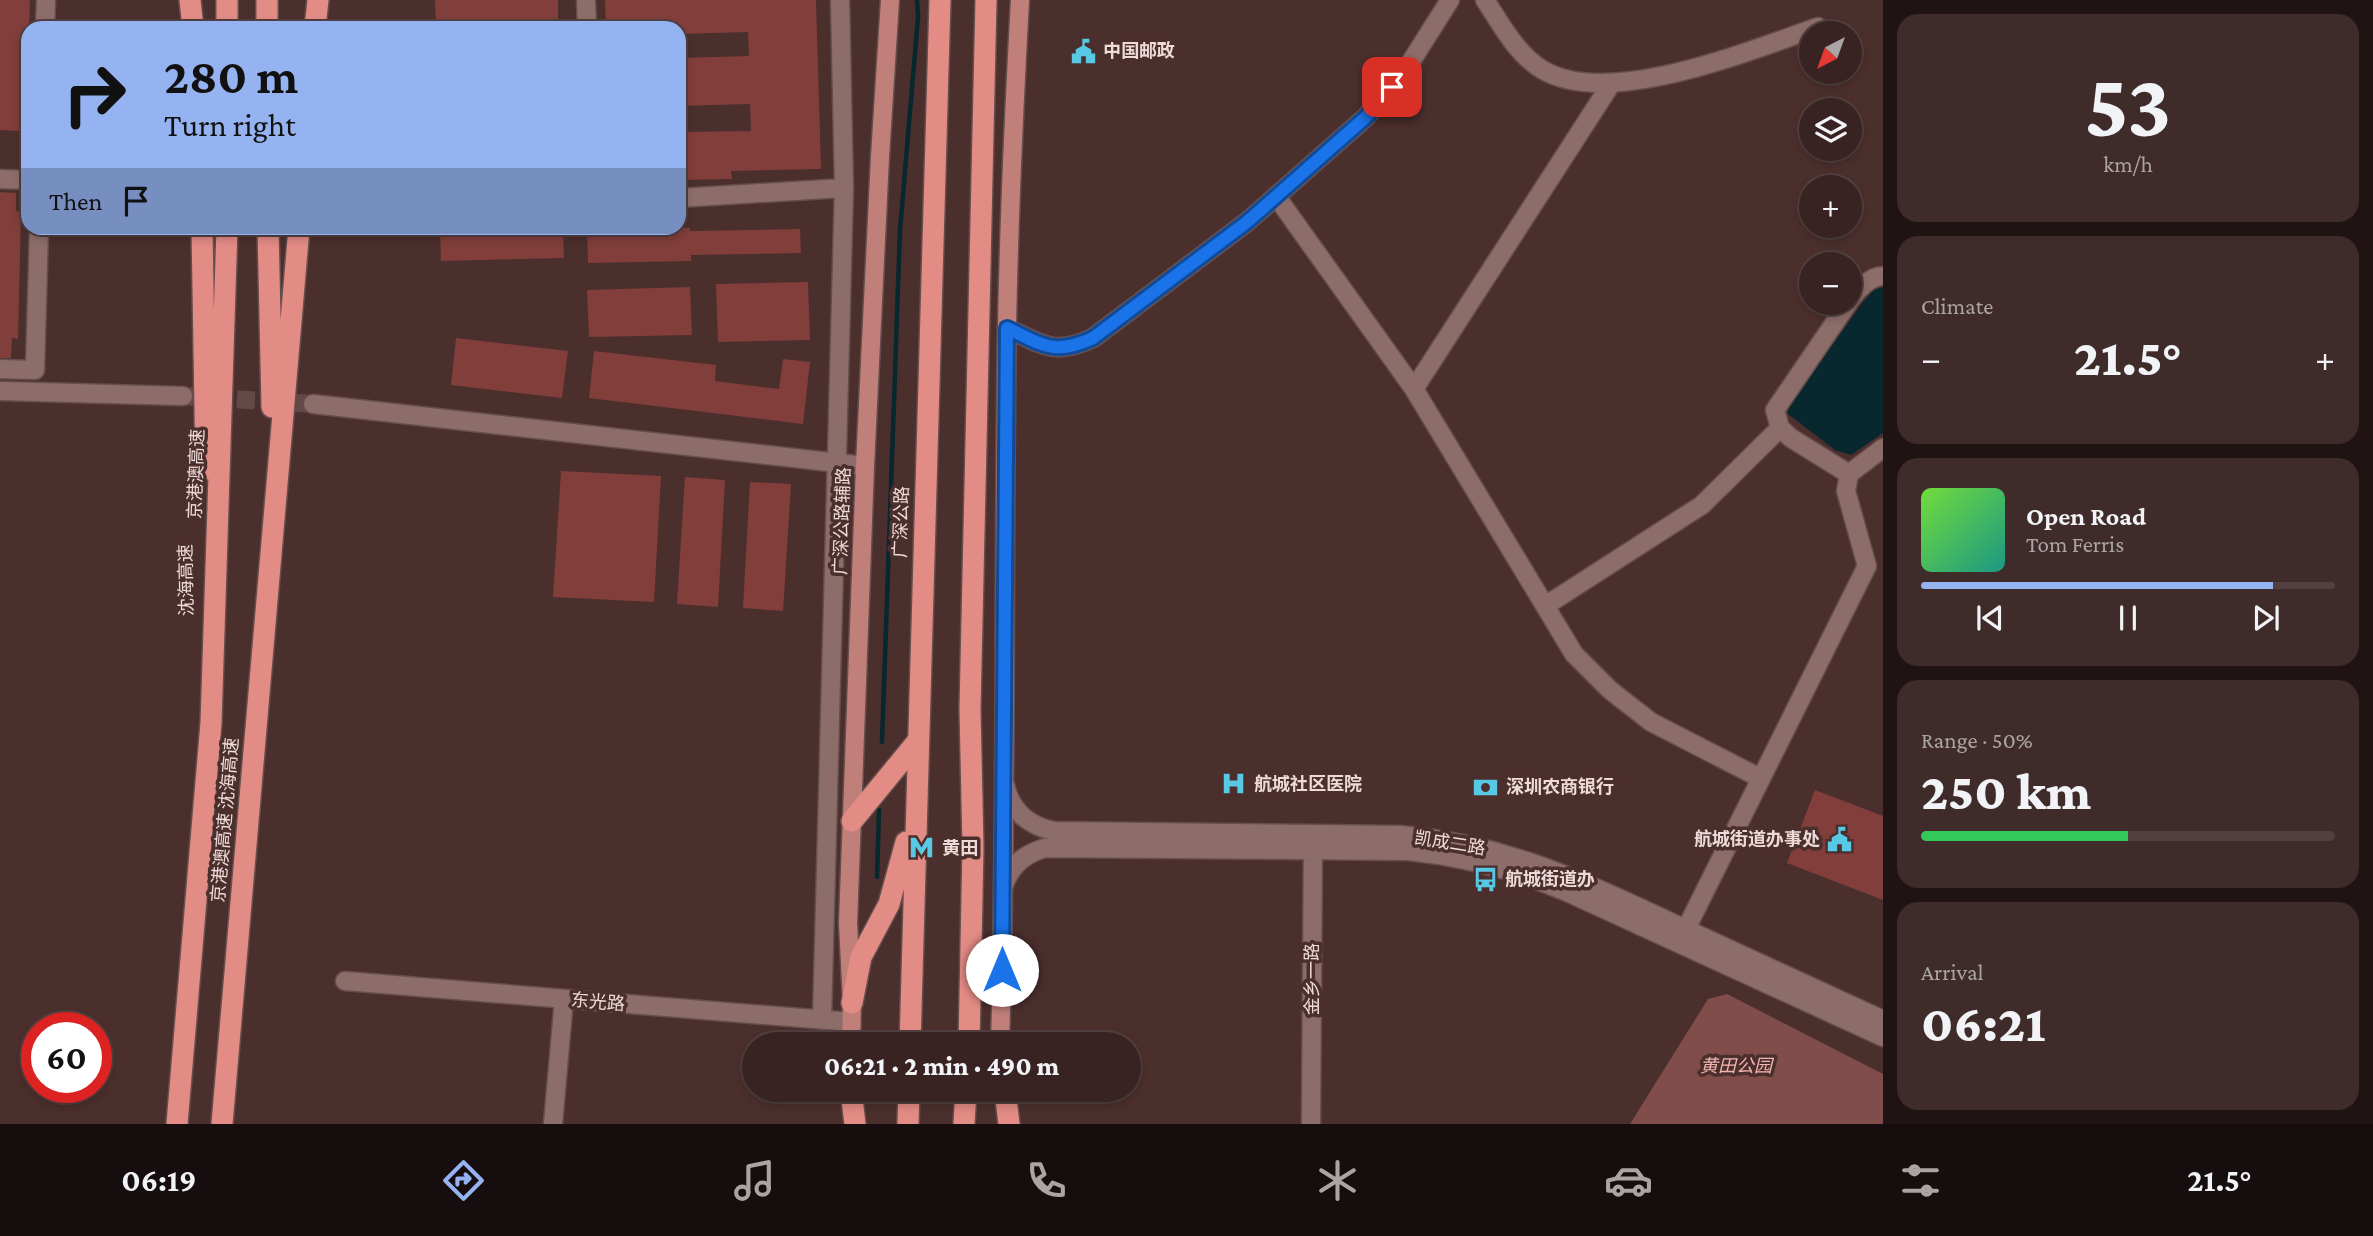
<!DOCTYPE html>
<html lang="en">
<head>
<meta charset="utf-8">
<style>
	:root { --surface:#382322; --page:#3f2b2a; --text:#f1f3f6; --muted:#aba4a5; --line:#524040; --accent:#95b2f1 }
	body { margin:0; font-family:"Crimson Pro","Noto Sans SC",serif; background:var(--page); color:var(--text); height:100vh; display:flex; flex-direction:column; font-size:26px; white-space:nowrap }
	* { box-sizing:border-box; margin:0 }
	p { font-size:23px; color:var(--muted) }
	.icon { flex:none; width:38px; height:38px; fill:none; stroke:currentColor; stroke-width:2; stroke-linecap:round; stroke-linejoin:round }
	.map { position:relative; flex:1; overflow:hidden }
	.panel { display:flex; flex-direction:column; gap:14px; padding:14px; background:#1f1313; width:490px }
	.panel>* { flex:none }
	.guide { position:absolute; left:21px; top:21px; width:665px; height:214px; border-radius:21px; box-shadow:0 4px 10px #0003,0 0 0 2px var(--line); background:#95b2f1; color:#111; overflow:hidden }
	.needle { width:46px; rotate:221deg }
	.buttons { position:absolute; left:1799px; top:21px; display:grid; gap:14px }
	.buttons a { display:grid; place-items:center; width:63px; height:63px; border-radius:50%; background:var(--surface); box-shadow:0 4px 10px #0003,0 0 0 2px var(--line); font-size:35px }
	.speed { position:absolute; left:21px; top:1012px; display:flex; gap:14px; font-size:35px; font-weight:700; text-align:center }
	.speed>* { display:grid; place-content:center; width:91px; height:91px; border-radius:50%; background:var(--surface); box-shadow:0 4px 10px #0003,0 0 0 2px var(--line); line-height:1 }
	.speed .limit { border:10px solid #d22; background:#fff; color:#111 }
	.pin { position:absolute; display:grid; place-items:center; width:60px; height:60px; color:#fff; margin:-30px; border-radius:14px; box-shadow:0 4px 10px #0006 }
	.me { position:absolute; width:77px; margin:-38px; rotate:0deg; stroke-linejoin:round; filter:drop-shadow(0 0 5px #0008) }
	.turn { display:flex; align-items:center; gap:24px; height:147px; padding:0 28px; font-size:32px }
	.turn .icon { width:91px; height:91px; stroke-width:2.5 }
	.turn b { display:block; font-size:49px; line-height:60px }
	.then { display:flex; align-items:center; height:66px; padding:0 28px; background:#0003; gap:14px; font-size:26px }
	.big { font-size:52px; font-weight:800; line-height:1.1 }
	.panel .tile { flex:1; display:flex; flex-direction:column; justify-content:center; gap:10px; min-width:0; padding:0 24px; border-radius:21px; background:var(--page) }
	.panel .dial { align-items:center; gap:0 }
	.dial b { font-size:91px; line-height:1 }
	.song { display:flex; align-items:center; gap:21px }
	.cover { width:84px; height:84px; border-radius:10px; background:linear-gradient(135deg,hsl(100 70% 55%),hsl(170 70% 35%)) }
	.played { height:7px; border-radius:4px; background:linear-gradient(90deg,var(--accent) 85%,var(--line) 85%) }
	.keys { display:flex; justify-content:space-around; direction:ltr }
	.heat { display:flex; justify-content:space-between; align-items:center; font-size:38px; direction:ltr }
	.charge { height:10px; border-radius:5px; background:linear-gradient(90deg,#34c759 50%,var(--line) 0) }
	.trip { position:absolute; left:742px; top:1032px; width:399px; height:70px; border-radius:35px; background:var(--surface); box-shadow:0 4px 10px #0003,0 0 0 2px var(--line); font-weight:800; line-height:70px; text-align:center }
	.tab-bar { display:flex; height:112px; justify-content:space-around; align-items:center; background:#160e0e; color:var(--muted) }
	.tab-bar .icon { width:49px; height:49px }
	.tab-bar .active { color:var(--accent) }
	.tab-bar b { font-size:32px; color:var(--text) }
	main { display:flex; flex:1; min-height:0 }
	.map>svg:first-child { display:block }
	.green { fill:#804d4a }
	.water { fill:#09272e }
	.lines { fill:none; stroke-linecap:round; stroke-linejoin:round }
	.stream { stroke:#09272e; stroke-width:4.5 }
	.building { fill:#813e3b }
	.minor-tunnel { stroke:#634947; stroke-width:18; stroke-dasharray:18 9; stroke-linecap:butt }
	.minor-casing { stroke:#654e4c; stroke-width:21 }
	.major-casing { stroke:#654e4c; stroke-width:21 }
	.highway-casing { stroke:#654e4c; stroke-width:24 }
	.minor { stroke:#8d6d6a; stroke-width:18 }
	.major { stroke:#c17f7a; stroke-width:18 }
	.highway { stroke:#e38b85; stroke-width:21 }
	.route-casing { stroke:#114b97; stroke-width:18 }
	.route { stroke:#1a73e8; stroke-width:12 }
	.labels { text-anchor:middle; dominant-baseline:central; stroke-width:7; stroke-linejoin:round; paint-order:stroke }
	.poi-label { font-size:18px; font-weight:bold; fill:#eddad9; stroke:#4b2f2d; text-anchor:start }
	.street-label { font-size:18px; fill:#eddad9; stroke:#4b2f2d }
	.park-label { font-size:18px; font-style:italic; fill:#f3b4ae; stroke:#4b2f2d }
</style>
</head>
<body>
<main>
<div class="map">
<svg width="1883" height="1124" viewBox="0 0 1883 1124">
	<rect width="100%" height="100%" fill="#4b2f2d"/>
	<path class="green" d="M1727 994 1883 1074V1124H1630L1708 999Z"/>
	<path class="water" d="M1883 287V433L1851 455 1835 450 1788 414V406L1863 302 1874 290Z"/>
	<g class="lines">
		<path class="stream" d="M882 742 900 230 918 17 917 0
			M877 877 879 810"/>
	</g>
	<path class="building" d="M0 0H30L26 112H21L20 131 0 130Z
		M435 0H558V28H436Z
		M605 0H816L821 169 731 171 732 179 679 180V132L751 131 750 104 679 106V58L749 56 748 32 679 34V28H606Z
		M0 192 16 193V211L21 212 18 339 12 338 11 358H0Z
		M440 228H563L564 258 441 261Z
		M587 228H690V231L800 229 801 253 691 255V261L588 263Z
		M808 282 810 340 718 342 716 284Z
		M690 287 692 335 589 337 587 290Z
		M456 338 568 351 562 398 451 385Z
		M594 351 716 365 715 381 779 389 783 359 810 362 803 424 589 398Z
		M561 471 661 476 654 602 553 597Z
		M685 477 725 480 718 607 677 604Z
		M750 482 791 484 783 611 743 608Z
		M1815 790 1883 816V900L1787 863Z"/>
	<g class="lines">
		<path class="minor-tunnel" d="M183 396 313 404"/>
		<defs>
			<path id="minor" d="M586 0 587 28
				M1485 0C1501 24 1517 55 1543 70 1609 109 1751 50 1818 27
				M45 28 46 0
				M0 179 28 180
				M1276 196 1414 389 1574 654 1610 690 1651 722 1760 778
				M679 198 844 188
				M1850 300C1857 290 1870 276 1883 276
				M1848 303 1775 410 1780 428 1791 438 1849 474
				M1007 328C1043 345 1054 356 1093 338L1247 222 1366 117 1405 71 1450 0
				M0 369 35 370 39 228
				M1414 389 1611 84
				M0 391 183 396
				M313 404 865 466
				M1545 606 1702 505 1780 428
				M1005 785C1011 811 1029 826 1054 831L1401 835C1508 844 1584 882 1679 926 1747 957 1815 988 1883 1020
				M1003 888C1009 867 1024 854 1045 848L1409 851C1465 857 1515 870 1567 892L1883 1037
				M1682 937 1867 566 1846 491 1849 474 1883 448
				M345 981 851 1022
				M822 1020 844 188 840 0
				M553 1124 564 999
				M1311 1124 1313 838"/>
			<path id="major" d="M851 1045 852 1003 848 923 865 466 880 157 890 0
				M1000 1045C1007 806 1003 566 1007 327 1009 218 1014 109 1020 0"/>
			<path id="highway" d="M190 0 193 28
				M227 28V0
				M267 28V0
				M315 28 318 0
				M202 228 206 469
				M268 228 272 407
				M852 821 917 742
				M852 1003 861 957 889 904 906 842
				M910 1045 940 0
				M969 1045 973 847 970 709 986 0
				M851 1090 855 1124
				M1005 1090 1009 1124
				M177 1124 211 723 227 228
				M222 1124 299 228
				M908 1124 909 1090
				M964 1124 966 1090"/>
		</defs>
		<use href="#minor" class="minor-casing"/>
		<use href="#major" class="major-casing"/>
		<use href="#highway" class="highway-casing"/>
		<use href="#minor" class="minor"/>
		<use href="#major" class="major"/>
		<use href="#highway" class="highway"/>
	</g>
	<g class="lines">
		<defs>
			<path id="route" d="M1002 970 1007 328C1043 345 1054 356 1093 338L1247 222 1366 117 1392 87"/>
		</defs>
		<use href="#route" class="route-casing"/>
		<use href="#route" class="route"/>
	</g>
	<defs>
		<symbol id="civic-bare" viewBox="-9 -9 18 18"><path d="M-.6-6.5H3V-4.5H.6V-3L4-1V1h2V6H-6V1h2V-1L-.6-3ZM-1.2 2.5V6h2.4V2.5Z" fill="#58c9e4" stroke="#4b2f2d" stroke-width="2.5" paint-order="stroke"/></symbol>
		<symbol id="hospital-bare" viewBox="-9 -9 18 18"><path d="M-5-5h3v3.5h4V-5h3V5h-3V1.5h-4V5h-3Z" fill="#58c9e4" stroke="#4b2f2d" stroke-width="2.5" paint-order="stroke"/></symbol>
		<symbol id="bank-bare" viewBox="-9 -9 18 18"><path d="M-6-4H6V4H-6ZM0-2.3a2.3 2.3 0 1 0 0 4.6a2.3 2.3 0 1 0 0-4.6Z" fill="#58c9e4" stroke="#4b2f2d" stroke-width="2.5" paint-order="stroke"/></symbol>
		<symbol id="metro-bare" viewBox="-9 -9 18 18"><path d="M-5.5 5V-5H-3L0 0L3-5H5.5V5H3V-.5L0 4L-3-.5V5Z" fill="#58c9e4" stroke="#4b2f2d" stroke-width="2.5" paint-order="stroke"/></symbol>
		<symbol id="bus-bare" viewBox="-9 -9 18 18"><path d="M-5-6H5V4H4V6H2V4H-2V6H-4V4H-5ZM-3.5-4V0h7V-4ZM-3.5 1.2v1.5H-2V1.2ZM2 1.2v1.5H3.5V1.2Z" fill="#58c9e4" stroke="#4b2f2d" stroke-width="2.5" paint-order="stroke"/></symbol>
	</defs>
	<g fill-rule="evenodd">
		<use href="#civic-bare" x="1066" y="34" width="35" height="35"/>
		<use href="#hospital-bare" x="1216" y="766" width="35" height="35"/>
		<use href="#bank-bare" x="1468" y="770" width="35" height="35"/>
		<use href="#civic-bare" x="1822" y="822" width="35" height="35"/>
		<use href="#metro-bare" x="904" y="830" width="35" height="35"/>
		<use href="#bus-bare" x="1468" y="862" width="35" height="35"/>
	</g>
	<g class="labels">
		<g class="poi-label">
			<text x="1103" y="51">中国邮政</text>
			<text x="1254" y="784">航城社区医院</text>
			<text x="1506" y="787">深圳农商银行</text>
			<text x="1820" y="839" text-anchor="end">航城街道办事处</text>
			<text x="942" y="848">黄田</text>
			<text x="1505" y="879">航城街道办</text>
		</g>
		<g class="street-label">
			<text transform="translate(196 474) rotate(-88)">京港澳高速</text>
			<text transform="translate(842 521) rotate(-88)">广深公路辅路</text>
			<text transform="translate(901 522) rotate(-88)">广深公路</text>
			<text transform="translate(186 580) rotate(-91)">沈海高速</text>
			<text transform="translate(225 820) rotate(-85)">京港澳高速 沈海高速</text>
			<text transform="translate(1450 843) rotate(9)">凯成二路</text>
			<text transform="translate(1312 979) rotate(-90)">金乡一路</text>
			<text transform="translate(598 1002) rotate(5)">东光路</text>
		</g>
		<g class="park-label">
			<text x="1736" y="1066">黄田公园</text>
		</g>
	</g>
</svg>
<div class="buttons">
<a><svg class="needle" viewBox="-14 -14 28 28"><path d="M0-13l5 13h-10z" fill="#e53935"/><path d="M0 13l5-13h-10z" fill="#aba4a5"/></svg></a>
<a><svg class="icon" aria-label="layers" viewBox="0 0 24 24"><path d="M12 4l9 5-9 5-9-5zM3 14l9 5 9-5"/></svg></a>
<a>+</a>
<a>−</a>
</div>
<div class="speed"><div class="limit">60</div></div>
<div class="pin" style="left:1392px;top:87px;background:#d93025"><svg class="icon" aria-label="arrive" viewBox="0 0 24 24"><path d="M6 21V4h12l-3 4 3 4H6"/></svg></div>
<svg class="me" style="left:1002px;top:970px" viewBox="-20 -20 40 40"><circle r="19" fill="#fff"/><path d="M0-13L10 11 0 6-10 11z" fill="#1a73e8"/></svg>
<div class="trip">06:21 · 2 min · 490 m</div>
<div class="guide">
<div class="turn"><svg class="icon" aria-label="right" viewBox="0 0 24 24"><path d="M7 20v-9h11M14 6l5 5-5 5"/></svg><div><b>280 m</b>Turn right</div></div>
<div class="then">Then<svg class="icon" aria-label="arrive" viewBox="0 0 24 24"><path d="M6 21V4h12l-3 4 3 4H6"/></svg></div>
</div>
</div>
<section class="panel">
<div class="tile dial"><b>53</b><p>km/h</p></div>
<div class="tile"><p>Climate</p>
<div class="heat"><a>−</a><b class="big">21.5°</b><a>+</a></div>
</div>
<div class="tile">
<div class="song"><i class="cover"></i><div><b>Open Road</b><p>Tom Ferris</p></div></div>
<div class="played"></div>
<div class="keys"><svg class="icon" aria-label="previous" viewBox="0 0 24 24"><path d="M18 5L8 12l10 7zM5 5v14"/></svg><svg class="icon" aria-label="pause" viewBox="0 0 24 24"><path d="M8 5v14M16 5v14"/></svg><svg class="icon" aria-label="next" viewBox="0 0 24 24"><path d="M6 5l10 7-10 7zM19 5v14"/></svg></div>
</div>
<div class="tile"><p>Range · 50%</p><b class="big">250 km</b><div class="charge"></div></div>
<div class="tile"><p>Arrival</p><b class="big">06:21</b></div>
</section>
</main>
<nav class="tab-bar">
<b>06:19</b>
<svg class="icon active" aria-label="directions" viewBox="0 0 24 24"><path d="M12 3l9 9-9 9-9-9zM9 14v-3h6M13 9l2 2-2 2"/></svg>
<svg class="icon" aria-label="music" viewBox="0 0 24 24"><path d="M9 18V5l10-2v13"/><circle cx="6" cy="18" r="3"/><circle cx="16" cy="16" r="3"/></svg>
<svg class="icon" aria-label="phone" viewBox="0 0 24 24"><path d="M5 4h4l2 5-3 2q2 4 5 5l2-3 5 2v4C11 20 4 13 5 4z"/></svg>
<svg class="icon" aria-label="climate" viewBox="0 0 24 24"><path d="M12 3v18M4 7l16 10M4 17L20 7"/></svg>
<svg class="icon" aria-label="car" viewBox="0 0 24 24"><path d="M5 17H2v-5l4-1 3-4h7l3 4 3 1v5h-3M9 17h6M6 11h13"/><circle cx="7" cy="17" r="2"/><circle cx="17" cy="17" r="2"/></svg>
<svg class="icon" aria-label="filters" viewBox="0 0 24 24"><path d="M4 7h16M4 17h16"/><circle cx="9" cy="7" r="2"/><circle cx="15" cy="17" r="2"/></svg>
<b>21.5°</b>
</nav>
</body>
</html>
